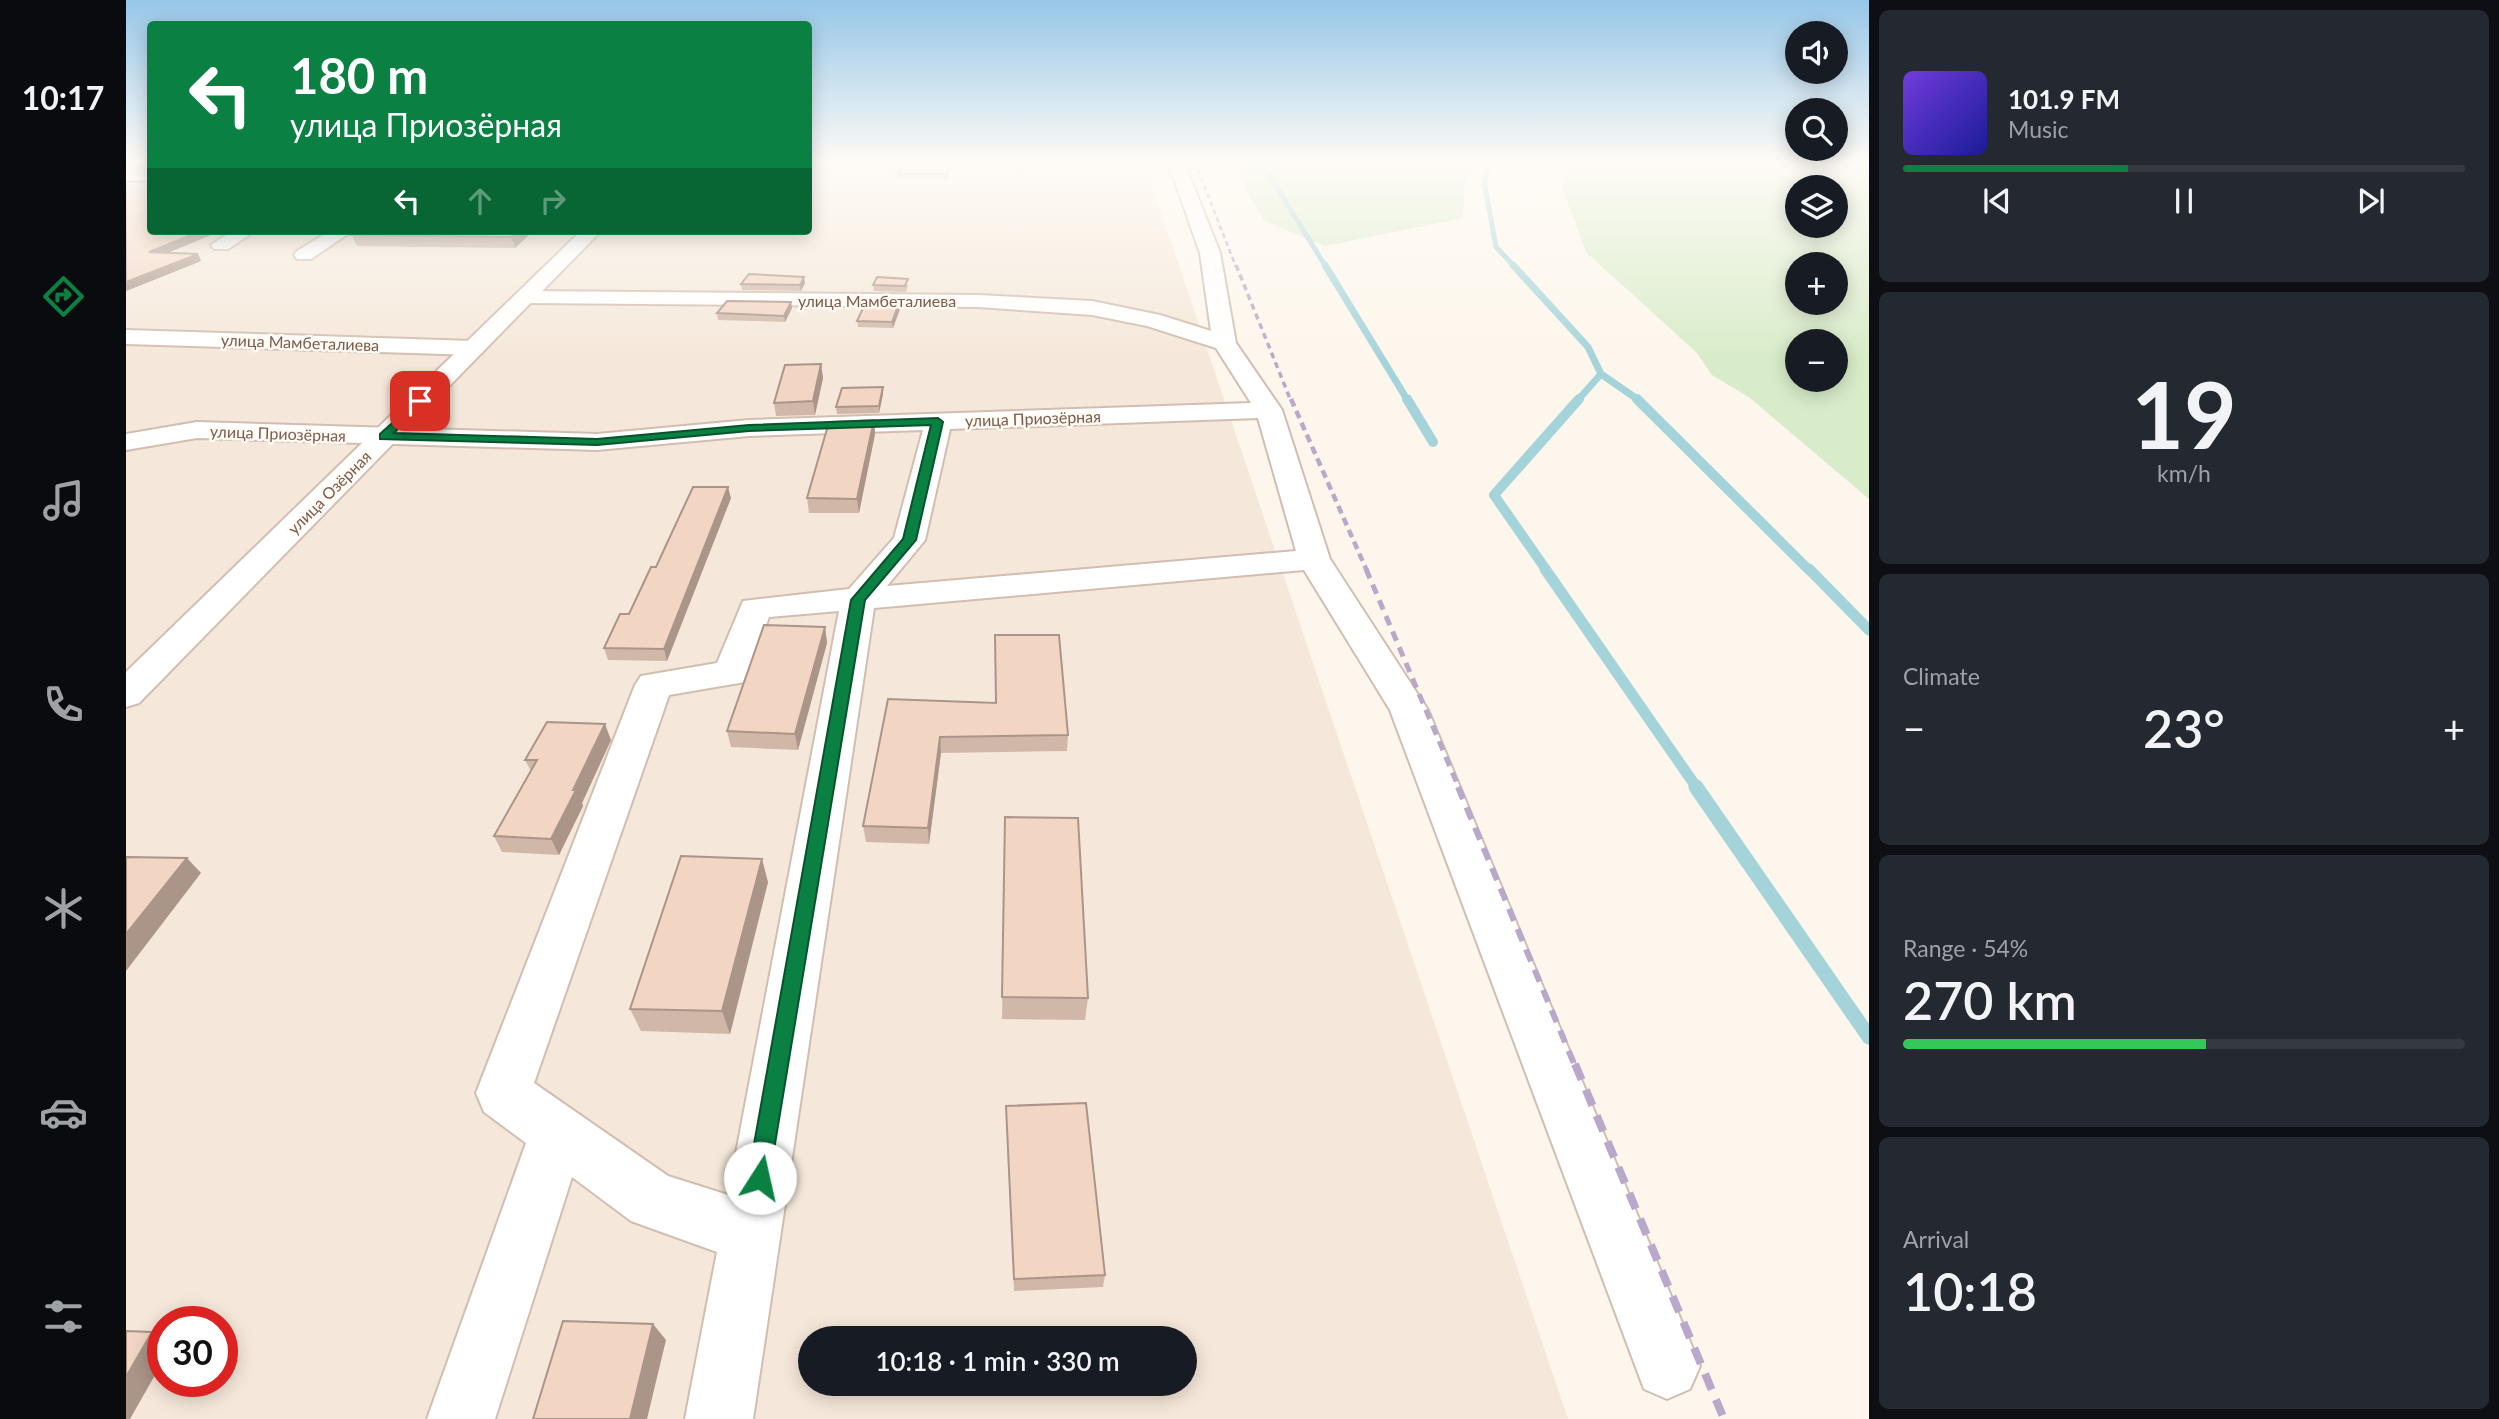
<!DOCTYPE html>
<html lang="en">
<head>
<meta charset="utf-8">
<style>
	:root { --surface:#171b24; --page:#242831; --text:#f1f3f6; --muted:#9ea1a6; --line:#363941; --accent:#0b8043 }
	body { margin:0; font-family:Lato,sans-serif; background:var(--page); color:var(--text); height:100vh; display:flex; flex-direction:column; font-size:26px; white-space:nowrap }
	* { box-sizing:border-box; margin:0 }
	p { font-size:23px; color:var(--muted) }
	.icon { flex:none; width:38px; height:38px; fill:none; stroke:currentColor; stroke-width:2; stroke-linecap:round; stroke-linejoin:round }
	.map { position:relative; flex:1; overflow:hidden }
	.panel { display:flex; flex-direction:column; gap:10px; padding:10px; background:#0d0f14; width:630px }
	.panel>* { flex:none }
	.banner { position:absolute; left:21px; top:21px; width:665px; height:214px; border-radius:7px; box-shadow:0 4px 18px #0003; background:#0b8043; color:#fff; overflow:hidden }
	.buttons { position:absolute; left:1659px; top:21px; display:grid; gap:14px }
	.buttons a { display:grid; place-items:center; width:63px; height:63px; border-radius:50%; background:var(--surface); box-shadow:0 4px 18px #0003; font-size:35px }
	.speed { position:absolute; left:21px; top:1306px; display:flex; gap:14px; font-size:35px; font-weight:700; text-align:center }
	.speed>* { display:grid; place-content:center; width:91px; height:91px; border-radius:50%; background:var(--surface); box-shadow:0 4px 18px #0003; line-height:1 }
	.speed .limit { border:10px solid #d22; background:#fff; color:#111 }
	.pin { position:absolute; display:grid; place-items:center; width:60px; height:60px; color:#fff; margin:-30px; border-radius:14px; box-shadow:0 4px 10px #0006 }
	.me { position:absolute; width:77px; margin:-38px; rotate:10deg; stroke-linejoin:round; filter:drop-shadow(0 0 5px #0008) }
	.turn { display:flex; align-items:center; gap:24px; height:147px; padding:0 28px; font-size:32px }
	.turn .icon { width:91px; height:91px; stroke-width:2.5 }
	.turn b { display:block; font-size:49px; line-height:60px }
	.lanes { display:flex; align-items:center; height:66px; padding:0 28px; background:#0003; justify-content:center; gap:35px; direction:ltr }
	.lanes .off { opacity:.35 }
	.big { font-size:52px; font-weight:600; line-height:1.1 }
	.panel .widget { flex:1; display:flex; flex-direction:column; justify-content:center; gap:10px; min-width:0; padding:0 24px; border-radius:10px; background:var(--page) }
	.panel .dial { align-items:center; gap:0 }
	.dial b { font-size:91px; line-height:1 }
	.song { display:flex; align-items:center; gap:21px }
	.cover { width:84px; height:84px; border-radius:10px; background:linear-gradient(135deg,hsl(260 70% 55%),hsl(240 70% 35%)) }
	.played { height:7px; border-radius:4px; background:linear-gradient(90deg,var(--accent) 40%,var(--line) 40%) }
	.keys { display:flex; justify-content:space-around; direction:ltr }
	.heat { display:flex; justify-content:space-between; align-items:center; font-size:38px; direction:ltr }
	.charge { height:10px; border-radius:5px; background:linear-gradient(90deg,#34c759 54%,var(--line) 0) }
	.trip { position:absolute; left:672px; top:1326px; width:399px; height:70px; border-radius:35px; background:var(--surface); box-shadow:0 4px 18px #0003; font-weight:600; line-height:70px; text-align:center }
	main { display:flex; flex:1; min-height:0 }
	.menu { display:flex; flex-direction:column; width:126px; justify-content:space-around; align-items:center; background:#090b0e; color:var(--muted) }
	.menu .icon { width:49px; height:49px }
	.menu .current { color:var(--accent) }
	.menu b { font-size:32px; color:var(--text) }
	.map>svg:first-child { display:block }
	.residential { fill:#f5e8da; fill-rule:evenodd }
	.green { fill:#d8ecc9; fill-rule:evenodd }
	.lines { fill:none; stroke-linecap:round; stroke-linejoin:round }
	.stream-far4 { stroke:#a5d3da; stroke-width:5 }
	.stream-far3 { stroke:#a5d3da; stroke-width:7 }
	.stream-far2 { stroke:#a5d3da; stroke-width:10 }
	.stream-far1 { stroke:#a5d3da; stroke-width:11 }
	.stream { stroke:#a5d3da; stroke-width:15 }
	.minor-casing { stroke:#d1beb0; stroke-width:4 }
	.tertiary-casing { stroke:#d1beb0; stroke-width:4 }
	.trunk-casing { stroke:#dad1cd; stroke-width:4 }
	.minor { fill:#fff; fill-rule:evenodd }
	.tertiary { fill:#fff; fill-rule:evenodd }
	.trunk { fill:#f9c8a4; fill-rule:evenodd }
	.rail-far5 { stroke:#b9a8c9; stroke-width:2.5; stroke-dasharray:5 3.5; stroke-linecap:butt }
	.rail-far4 { stroke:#b9a8c9; stroke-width:3.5; stroke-dasharray:6 4.5; stroke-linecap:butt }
	.rail-far3 { stroke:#b9a8c9; stroke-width:4.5; stroke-dasharray:8 5; stroke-linecap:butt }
	.rail-far2 { stroke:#b9a8c9; stroke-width:5; stroke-dasharray:10 7; stroke-linecap:butt }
	.rail-far1 { stroke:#b9a8c9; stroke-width:6; stroke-dasharray:13 9; stroke-linecap:butt }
	.rail { stroke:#b9a8c9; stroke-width:8; stroke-dasharray:17 11; stroke-linecap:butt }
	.wall { fill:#d1b7a8 }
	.shaded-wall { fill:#aa9588 }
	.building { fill:#f3d5c3; stroke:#aa9588; stroke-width:2 }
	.route { fill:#0b8043; stroke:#07532c; stroke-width:2 }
	.labels { text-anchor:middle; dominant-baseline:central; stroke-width:5; stroke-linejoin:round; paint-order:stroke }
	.far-street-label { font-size:16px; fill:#7a5c4d; stroke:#fffaf3 }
</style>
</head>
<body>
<main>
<nav class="menu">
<b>10:17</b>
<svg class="icon current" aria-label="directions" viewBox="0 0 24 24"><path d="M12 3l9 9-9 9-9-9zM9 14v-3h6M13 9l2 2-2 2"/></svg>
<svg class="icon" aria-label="music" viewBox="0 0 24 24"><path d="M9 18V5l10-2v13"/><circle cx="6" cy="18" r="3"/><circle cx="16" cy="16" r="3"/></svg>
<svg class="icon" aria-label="phone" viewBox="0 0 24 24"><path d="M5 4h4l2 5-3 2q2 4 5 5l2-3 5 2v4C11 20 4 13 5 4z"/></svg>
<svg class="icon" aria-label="climate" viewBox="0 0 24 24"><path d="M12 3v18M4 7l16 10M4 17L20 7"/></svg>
<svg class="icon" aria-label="car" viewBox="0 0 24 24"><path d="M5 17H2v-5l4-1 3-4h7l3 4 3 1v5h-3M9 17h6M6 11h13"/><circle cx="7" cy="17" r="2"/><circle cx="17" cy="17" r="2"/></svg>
<svg class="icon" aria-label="filters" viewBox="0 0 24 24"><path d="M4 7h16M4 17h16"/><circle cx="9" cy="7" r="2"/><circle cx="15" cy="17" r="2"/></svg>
</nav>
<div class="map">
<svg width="1743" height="1419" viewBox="0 0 1743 1419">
	<rect width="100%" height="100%" fill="#fdf6ec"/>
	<path class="residential" d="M0 162H24V231H682L683 162H1018L1442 1419H0ZM37 1321H96V1381H37ZM684 1339H1059V1384H684Z"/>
	<path class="green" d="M1106 162H1351L1339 180 1337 218 1199 246 1137 220Z
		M1440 162H1743V499L1624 398 1586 375 1571 353 1460 252 1436 188ZM1671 187H1710V226H1671ZM1671 264H1710V303H1671ZM1671 341H1710V380H1671Z"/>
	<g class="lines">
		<path class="stream-far4" d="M1135 162 1200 267
			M1364 162 1358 181 1370 247 1389 267"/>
		<path class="stream-far3" d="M1199 265 1282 401
			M1387 265 1462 347 1475 374 1514 401
			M1451 401 1475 374"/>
		<path class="stream-far2" d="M1281 399 1307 442
			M1511 399 1684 571
			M1421 571 1368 495 1453 399"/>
		<path class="stream-far1" d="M1419 569 1571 788
			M1683 569 1743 630"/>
		<path class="stream" d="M1570 787 1743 1037"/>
		<defs>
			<path id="minor" d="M1042 162H1058L1094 253 1110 343 1156 410 1204 559 1302 710 1574 1366 1564 1389 1541 1399 1518 1389 1264 710 1178 570 748 608 627 1419H559L591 1252 505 1221 446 1177 369 1419H301L400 1143 358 1112 350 1093 509 685 515 676 591 663 617 601 723 589 768 538 797 430 623 436 471 450 71 438 0 450V434L71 422 471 434 623 420 1125 403 1090 348 1021 326 966 315 852 307 400 303 392 302 389 297 392 292 400 291 852 295 966 301 1034 315 1085 331 1074 253ZM1132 418 1170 551 761 586 799 540 824 429ZM713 611 602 1195 542 1176 408 1083 543 695 619 682 643 617Z
				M0 175 24 176V186L0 185Z
				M106 231H129L102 249H88L85 245Z
				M204 231H226L185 259H171L168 255 171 251Z
				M0 330 348 341 356 343 360 348 356 353 348 355 0 344Z"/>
			<path id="tertiary" d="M455 231H475L13 703 0 707V672Z"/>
			<path id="trunk" d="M6 162H24V165L0 175V164Z"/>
		</defs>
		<use href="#minor" class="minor-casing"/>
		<use href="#tertiary" class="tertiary-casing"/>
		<use href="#trunk" class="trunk-casing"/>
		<use href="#minor" class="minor"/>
		<use href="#tertiary" class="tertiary"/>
		<use href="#trunk" class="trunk"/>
		<path class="rail-far5" d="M1069 162 1110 267"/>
		<path class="rail-far4" d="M1110 265 1165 401"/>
		<path class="rail-far3" d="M1165 399 1241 571"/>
		<path class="rail-far2" d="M1240 569 1333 788"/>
		<path class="rail-far1" d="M1332 787 1449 1066"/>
		<path class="rail" d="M1449 1064 1598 1419"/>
	</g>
	<path class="wall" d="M21 162 42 253 72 254 75 261 0 291 23 182V174L12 173 9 167Z
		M822 162 821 179H771L770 174Z
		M232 231H407L389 248 231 246 226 235Z
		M678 277 679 283 675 291 616 290 615 284Z
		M747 285H782L780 292 748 291Z
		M665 302 666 308 659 322 592 320 591 313Z
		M773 303 774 309 767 328 732 327 731 321Z
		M695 364 697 378 689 415 650 416 648 403Z
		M757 394 753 413 711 414 710 407Z
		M748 420 749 434 733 513H683L681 498Z
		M605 498 541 661 482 660 478 648 503 614 530 567Z
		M699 627 701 643 672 750 605 747 601 731Z
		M762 699 942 735 941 751 815 753 803 844 740 842 737 826Z
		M485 740 456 803 457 806 433 855 376 852 368 836 405 771 399 760Z
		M879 817 962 998 959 1020 876 1019Z
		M642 882 604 1034 515 1031 504 1009Z
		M880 1106 979 1275 977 1287 888 1291Z"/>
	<path class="shaded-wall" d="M75 231H95L27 259 23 252Z
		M392 231H407L389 248 385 237Z
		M72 254 75 261 0 291V282Z
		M678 277 679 283 675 291 674 285Z
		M665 302 666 308 659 322 658 316Z
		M773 303 774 309 767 328 766 322Z
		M695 364 697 378 689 415 687 401Z
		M757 387V394L753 413V406Z
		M748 420 749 434 733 513 731 499Z
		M602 487 605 498 541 661 538 649Z
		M699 627 701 643 672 750 669 734Z
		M479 724 485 740 456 803 457 806 433 855 425 839Z
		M814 737 815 753 803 844 802 828Z
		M61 858 75 873 0 971V934Z
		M636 859 642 882 604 1034 596 1011Z
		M527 1324 540 1340 521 1419H504Z
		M26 1332 37 1338V1361L4 1419H0V1377Z"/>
	<path class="building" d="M21 162H24V231H75L23 252 72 254 0 282V181L23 182V168L9 167Z
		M781 162H822L821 174H770Z
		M232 231H392L385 237 226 235Z
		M623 274 678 277 674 285 615 284Z
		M751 277 782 279 779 286 747 285Z
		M601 301 665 302 658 316 591 313Z
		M740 302 773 303 766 322 731 321Z
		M695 364 687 401 648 403 659 365Z
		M757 387 753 406 710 407 716 388Z
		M748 420 731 499 681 498 703 422Z
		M567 487H602L538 649 478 648 494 614H503L525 567H530Z
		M638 625 699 627 669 734 601 731Z
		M869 635H933L942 735 814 737 802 828 737 826 762 699 870 703Z
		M421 722 479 724 447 790H450L425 839 368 836 411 760H399Z
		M879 817 952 818 962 998 876 997Z
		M555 856 636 859 596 1011 504 1009Z
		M0 857 61 858 0 934Z
		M960 1103 979 1275 888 1279 880 1106Z
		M437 1321 527 1324 504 1419H407Z
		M0 1331 26 1332 0 1377Z"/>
	<linearGradient id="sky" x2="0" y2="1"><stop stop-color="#97c7e8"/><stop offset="0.45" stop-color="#fefbf6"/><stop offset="1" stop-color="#fefbf6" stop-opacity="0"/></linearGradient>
	<rect width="1743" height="360" fill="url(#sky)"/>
	<path class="route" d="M294 398 299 401 298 403 268 433 471 439 623 425 812 418 817 422 790 540 739 600 642 1186 634 1190 625 1186 622 1178 725 600 777 539 805 425 623 431 471 445 254 439V434Z"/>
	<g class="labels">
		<g class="far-street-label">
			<text x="751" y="300">улица Мамбеталиева</text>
			<text transform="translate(174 342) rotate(2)">улица Мамбеталиева</text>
			<text transform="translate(907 418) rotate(-2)">улица Приозёрная</text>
			<text transform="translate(152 433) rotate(2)">улица Приозёрная</text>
			<text transform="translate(203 492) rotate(-45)">улица Озёрная</text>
		</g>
	</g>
</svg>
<div class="buttons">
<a><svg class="icon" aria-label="sound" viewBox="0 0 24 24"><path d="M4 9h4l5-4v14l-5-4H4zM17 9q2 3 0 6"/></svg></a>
<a><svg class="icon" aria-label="search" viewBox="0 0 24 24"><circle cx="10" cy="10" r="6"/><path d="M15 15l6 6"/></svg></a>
<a><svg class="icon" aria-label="layers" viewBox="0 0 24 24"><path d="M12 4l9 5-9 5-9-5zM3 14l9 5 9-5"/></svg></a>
<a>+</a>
<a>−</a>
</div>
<div class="speed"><div class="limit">30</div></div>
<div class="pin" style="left:294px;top:401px;background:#d93025"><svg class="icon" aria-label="arrive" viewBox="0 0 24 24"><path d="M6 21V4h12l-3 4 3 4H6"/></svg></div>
<svg class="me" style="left:634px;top:1178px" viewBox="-20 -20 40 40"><circle r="19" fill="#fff"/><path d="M0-13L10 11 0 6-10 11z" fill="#0b8043"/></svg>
<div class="trip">10:18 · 1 min · 330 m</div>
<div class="banner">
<div class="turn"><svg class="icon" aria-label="left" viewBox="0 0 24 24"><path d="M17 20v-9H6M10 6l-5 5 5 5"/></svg><div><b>180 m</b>улица Приозёрная</div></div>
<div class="lanes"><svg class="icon" aria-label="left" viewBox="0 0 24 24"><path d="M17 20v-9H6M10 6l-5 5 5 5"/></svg><svg class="icon off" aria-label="ahead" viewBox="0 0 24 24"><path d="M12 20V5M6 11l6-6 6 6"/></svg><svg class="icon off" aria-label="right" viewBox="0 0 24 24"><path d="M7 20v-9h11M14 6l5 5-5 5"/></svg></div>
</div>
</div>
<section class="panel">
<div class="widget">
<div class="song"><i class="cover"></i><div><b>101.9 FM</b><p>Music</p></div></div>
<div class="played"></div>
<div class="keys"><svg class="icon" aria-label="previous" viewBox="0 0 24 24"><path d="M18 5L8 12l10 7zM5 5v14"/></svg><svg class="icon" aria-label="pause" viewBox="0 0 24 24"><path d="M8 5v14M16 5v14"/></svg><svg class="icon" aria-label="next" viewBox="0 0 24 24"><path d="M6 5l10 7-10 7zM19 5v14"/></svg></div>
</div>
<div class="widget dial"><b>19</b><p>km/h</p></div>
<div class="widget"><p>Climate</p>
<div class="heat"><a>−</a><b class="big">23°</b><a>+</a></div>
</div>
<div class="widget"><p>Range · 54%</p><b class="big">270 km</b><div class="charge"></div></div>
<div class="widget"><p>Arrival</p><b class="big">10:18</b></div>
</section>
</main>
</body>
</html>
